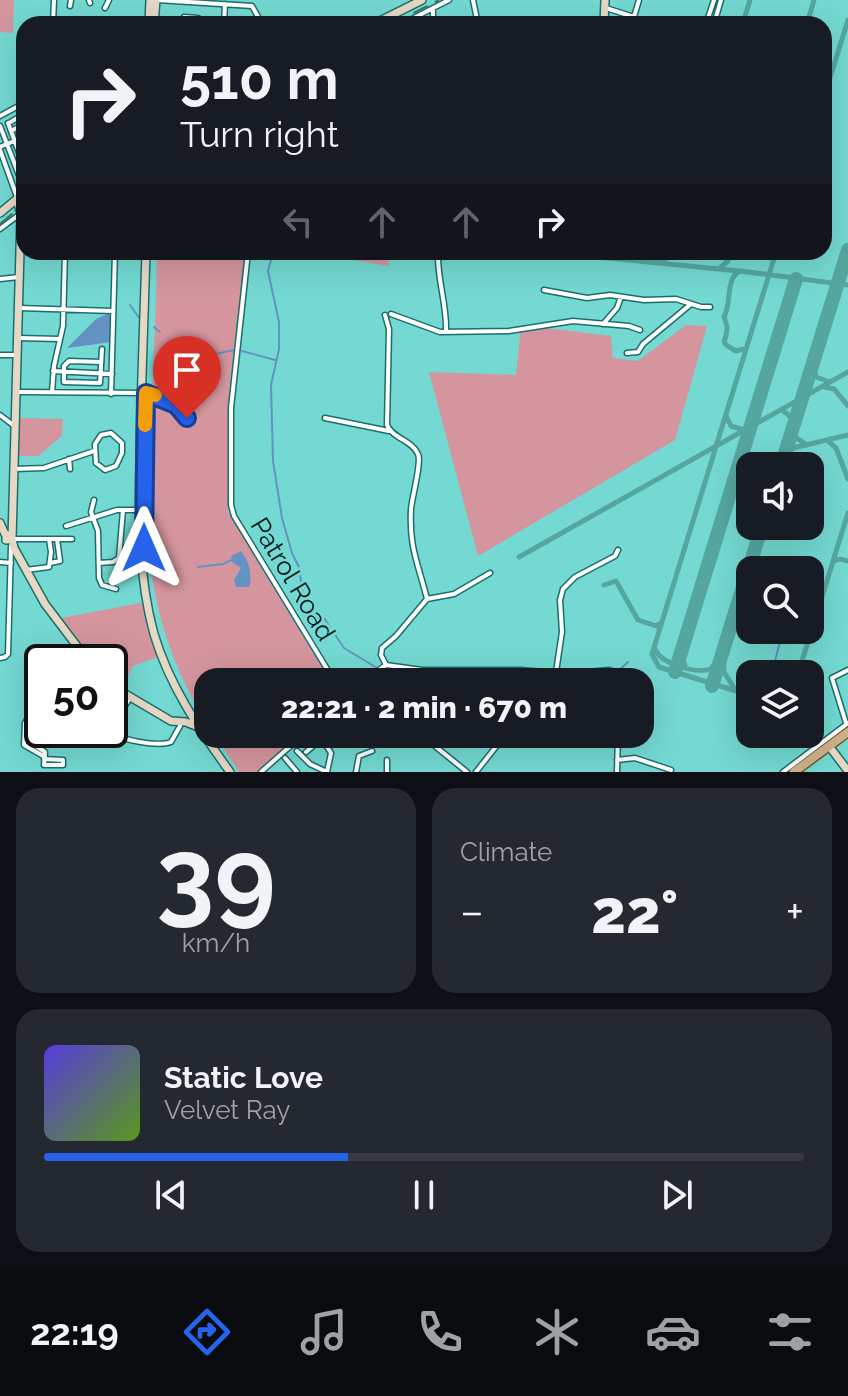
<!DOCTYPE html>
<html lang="en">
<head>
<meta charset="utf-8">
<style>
	:root { --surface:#171b24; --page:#242831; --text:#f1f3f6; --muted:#9ea1a6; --line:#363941; --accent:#2563eb }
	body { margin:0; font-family:Raleway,sans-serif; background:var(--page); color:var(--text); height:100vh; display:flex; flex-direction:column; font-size:30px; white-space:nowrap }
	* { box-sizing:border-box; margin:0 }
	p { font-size:26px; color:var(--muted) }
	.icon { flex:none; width:44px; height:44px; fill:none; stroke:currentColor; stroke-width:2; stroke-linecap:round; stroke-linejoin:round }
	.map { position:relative; height:772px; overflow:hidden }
	.sheet { display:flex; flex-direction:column; gap:16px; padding:16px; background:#0d0f14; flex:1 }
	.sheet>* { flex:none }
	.top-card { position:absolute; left:16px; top:16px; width:816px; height:244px; border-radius:24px; box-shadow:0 8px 32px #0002; background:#171b24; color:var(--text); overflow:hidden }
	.buttons { position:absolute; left:736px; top:452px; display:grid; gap:16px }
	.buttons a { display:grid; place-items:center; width:88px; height:88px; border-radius:16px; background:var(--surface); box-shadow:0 8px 32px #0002; font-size:40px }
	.speed { position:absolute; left:24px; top:644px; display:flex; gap:16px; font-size:40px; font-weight:700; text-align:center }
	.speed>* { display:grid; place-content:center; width:104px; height:104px; border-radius:50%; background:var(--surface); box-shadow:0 8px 32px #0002; line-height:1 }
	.speed .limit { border:4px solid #111; border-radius:12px; background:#fff; color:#111 }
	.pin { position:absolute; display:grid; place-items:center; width:68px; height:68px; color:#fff; margin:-82px -34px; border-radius:50% 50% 50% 0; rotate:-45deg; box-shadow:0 0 8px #0007 }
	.pin .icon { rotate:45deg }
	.me { position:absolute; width:88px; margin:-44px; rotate:0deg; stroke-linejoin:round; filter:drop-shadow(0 0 6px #0008) }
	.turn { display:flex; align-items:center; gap:28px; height:168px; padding:0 32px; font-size:36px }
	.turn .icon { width:104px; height:104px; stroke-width:2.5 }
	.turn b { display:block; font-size:56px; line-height:68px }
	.lanes { display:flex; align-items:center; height:76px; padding:0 32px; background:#0003; justify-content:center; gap:40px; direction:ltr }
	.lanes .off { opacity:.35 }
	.big { font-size:60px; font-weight:800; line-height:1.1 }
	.sheet .tile { flex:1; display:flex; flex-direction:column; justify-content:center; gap:12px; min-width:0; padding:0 28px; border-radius:24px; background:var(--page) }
	.sheet .dial { align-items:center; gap:0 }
	.dial b { font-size:104px; line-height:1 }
	.song { display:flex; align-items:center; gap:24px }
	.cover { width:96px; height:96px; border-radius:12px; background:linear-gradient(135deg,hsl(250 70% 55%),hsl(90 70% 35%)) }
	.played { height:8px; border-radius:4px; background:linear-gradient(90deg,var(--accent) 40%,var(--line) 40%) }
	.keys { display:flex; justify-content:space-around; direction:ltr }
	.heat { display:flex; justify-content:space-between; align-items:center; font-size:44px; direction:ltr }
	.sheet .tiles { flex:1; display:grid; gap:16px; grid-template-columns:1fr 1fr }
	.tile:last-child { grid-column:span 2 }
	.trip { position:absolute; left:194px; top:668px; width:460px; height:80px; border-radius:24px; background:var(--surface); box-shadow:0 8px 32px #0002; font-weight:800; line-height:80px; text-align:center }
	.dock { display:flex; height:128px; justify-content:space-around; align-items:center; background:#090b0e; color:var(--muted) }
	.dock .icon { width:56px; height:56px }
	.dock .selected { color:var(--accent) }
	.dock b { font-size:36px; color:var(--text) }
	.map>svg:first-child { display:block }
	.green { fill:#d4959e }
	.water { fill:#6493c3 }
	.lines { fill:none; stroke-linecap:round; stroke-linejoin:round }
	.stream { stroke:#6493c3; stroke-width:2 }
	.taxiway { stroke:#56a6a0; stroke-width:5 }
	.runway { stroke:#56a6a0; stroke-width:14 }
	.street-casing { stroke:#1b6f6b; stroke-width:7 }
	.secondary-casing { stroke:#1b6f6b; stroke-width:10 }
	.primary-casing { stroke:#725930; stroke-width:11 }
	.street { stroke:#fff; stroke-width:4 }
	.secondary { stroke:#e7d8c5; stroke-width:7 }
	.primary { stroke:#ceb18c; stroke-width:8 }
	.rail { stroke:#38736f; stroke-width:2; stroke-dasharray:16 8; stroke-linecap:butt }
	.route-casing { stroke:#184099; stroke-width:20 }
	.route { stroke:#2563eb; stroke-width:14 }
	.slow { stroke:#f59e0b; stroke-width:14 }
	.labels { text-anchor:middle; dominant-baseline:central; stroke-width:6; stroke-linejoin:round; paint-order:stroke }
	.street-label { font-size:26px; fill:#021615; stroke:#73d9d2 }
</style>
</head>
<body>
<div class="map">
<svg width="848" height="772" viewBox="0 0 848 772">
	<rect width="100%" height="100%" fill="#73d9d2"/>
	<path class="green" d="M0 0H14L13 33 0 32Z
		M157 252H246L229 392 228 512 331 682H208V724C179 680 160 629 152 577 147 542 150 507 150 473 151 399 156 326 157 252Z
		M337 252 384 254 388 256 389 266 341 258Z
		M521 325 611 336 613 358 638 361 686 325 707 326 675 440 478 556 429 372 516 375Z
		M18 418 63 419 62 436 38 456H16Z
		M146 602 161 656 133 666 121 692 110 685V662H86L56 619Z
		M214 734H301L259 772H239Z"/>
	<path class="water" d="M107 314 111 315V342L67 348 96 319Z
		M241 551C249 560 253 577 249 587H236L234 580 241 568 232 562 231 556Z"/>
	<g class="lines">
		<path class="stream" d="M273 252 268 271 279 322V349L271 385 273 461 282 518 292 553 299 567 303 596 324 618 344 648 377 668
			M130 305 140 319
			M154 327 160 332
			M210 351 215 354 234 350
			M242 351 275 360
			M198 567 223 564 231 560
			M809 570 810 569
			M775 661 783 630
			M618 671 628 662"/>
		<path class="taxiway" d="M746 24 744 20 750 0
			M807 24 814 0
			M824 97 848 20
			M547 252 739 271
			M642 260 643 252
			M660 261 667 258 671 252
			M721 267 728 261 730 252
			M744 349 736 351C717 341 727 343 727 328 727 324 725 320 724 317 732 303 725 278 740 271L848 285
			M813 362 816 377 830 382
			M825 387 834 389 848 406
			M782 410 791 417 793 427
			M726 416 731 426 744 430
			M794 424 795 437 807 445
			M829 442 836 448 848 479
			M783 458 793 448 848 435
			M519 557 848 372
			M834 561 840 559 848 561
			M604 585 616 581 638 620 656 626 661 623
			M655 649C661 664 696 674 711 669L721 655
			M681 652V658L685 665
			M723 652 724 672 736 691 659 667 652 654 776 252
			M798 674 848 513
			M736 691 750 695"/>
		<path class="runway" d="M781 466 848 250
			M675 672 796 279
			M712 686 762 526"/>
		<defs>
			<path id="street" d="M89 0 90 3
				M157 0 252 6 262 24
				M473 0 478 24
				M70 6 71 0
				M105 8 109 0
				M433 8V24
				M606 8 634 17
				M53 24 54 0
				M183 24 184 17 198 18 207 24
				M224 24 225 4
				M402 24 449 0
				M635 24 634 17 639 0
				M706 24 714 0
				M714 24 721 0
				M0 116 24 103
				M8 123 24 166
				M9 123 24 114
				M0 126 22 183
				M11 131 24 124
				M0 147 19 139 24 146
				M0 150 17 197
				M0 229 24 211
				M248 252 231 408V505L234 516 335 682
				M438 252C437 280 447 304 446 331
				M0 279 19 277
				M544 290 587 298 610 295 644 300 676 299 701 307H710
				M19 308 113 311
				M391 314 440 332 509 331 573 321 629 326 640 330
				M385 315 389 329 387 425C393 439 412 440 418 454 422 462 412 497 411 509 409 548 418 563 427 599L396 636 382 648 381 655 386 665
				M603 324 617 308 621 297
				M18 338 60 339
				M627 353 638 352 643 344 691 304
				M0 355H16
				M101 362 69 361 64 366V382L100 383 102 349
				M53 371 112 374
				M17 392 149 393 178 406 188 421
				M52 392 54 366 63 326 65 252
				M111 394 115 252
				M0 415 13 425
				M325 418 389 431
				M111 433 122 443V453L116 466 105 470 96 463 95 444 101 435Z
				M69 459 70 469
				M14 469 44 468 94 451
				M94 500 91 512 98 531 99 578 102 585 116 589
				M66 526 117 510H140
				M12 539H72
				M0 562 11 563
				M50 563 60 561 57 539
				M99 563 113 562 119 558 123 510
				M26 570 49 567 51 552 49 539
				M427 599 454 594 490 573
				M0 658 5 657 8 654 11 546
				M386 665 422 670H520L569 674 609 670 618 673 623 682
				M556 672 562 632 560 600 563 589 575 577 615 556 618 550
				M362 682 386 665
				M42 693 30 724V742L45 752 44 765H63V760L44 759
				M37 702 25 723 24 745 45 757
				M846 723 832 678 848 670
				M110 728 130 698
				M31 730 68 736 67 742 52 739 53 734
				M109 730C116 740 159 747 171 742L180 726
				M420 734 467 772
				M322 739 331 753 327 772
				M297 751 310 764 327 772
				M306 752 327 734
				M285 758 297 772
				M617 760 635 758 671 770
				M261 772 304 734
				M356 772 359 756 372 751
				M387 772V760
				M476 772 506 734
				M617 772 618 734
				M783 772 848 723"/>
			<path id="secondary" d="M149 24 150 0
				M154 24 156 0
				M374 24 422 0
				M604 24 605 0
				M0 213 24 193
				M146 252C144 321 141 390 140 459 139 518 138 576 154 634 169 685 199 729 230 772
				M0 523 5 534
				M6 534V540L12 539
				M12 539 21 214 17 200
				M12 539 14 548 45 604 89 662
				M110 685 171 721 186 722 196 726
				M829 746 848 771"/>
			<path id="primary" d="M794 772 848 732"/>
		</defs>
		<use href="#street" class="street-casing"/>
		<use href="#secondary" class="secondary-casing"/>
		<use href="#primary" class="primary-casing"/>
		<use href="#street" class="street"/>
		<use href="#secondary" class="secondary"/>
		<use href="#primary" class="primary"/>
		<path class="rail" d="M392 24 439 0
			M0 224 24 204"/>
	</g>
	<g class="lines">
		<defs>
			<path id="route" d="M144 548 146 393 176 405 187 418"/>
		</defs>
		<use href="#route" class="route-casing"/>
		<use href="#route" class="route"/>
		<path class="slow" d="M145 425 146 393 155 395"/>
	</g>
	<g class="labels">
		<g class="street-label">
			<text transform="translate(293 579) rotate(59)">Patrol Road</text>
		</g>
	</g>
</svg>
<div class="buttons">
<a><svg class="icon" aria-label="sound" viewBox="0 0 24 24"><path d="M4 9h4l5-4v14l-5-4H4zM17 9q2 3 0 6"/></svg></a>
<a><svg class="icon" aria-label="search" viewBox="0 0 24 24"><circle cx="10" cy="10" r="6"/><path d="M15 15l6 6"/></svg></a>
<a><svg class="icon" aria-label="layers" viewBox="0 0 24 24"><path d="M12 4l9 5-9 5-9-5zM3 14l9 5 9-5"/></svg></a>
</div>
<div class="speed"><div class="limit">50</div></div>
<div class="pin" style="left:187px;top:418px;background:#d93025"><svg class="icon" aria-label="arrive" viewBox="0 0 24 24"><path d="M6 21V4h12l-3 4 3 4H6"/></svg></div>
<svg class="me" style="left:144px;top:548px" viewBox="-20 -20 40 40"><path d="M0-17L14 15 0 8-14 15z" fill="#2563eb" stroke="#fff" stroke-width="4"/></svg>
<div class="trip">22:21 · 2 min · 670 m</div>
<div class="top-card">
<div class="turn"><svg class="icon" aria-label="right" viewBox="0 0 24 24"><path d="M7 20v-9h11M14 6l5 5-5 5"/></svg><div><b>510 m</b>Turn right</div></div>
<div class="lanes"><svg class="icon off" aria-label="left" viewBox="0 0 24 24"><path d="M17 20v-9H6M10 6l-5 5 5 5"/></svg><svg class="icon off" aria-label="ahead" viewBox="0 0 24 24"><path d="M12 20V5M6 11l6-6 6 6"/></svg><svg class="icon off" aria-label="ahead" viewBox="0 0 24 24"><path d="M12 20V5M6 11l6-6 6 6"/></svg><svg class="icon" aria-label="right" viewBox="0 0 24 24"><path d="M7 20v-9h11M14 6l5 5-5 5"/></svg></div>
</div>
</div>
<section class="sheet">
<div class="tiles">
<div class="tile dial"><b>39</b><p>km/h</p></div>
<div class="tile"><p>Climate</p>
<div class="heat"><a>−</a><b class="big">22°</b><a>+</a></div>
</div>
<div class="tile">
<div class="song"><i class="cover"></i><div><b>Static Love</b><p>Velvet Ray</p></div></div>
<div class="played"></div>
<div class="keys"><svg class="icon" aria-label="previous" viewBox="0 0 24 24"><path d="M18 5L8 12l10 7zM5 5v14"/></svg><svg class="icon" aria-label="pause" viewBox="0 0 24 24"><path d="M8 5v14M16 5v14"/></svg><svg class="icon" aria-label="next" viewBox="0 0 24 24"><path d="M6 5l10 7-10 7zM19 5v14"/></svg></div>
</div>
</div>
</section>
<nav class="dock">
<b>22:19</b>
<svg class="icon selected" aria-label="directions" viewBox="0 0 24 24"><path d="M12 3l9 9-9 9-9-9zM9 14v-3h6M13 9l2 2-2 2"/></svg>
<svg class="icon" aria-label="music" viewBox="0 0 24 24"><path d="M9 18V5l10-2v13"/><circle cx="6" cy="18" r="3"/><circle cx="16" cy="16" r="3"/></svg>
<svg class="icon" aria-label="phone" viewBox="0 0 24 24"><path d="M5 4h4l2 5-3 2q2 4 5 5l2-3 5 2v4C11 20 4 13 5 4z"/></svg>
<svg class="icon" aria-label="climate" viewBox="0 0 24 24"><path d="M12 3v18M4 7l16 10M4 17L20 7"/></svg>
<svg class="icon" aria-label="car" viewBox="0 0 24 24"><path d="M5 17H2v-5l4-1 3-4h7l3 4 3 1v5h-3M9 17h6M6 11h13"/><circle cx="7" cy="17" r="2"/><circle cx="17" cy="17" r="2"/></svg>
<svg class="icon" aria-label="filters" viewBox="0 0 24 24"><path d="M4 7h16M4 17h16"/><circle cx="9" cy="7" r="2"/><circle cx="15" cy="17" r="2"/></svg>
</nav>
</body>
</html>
